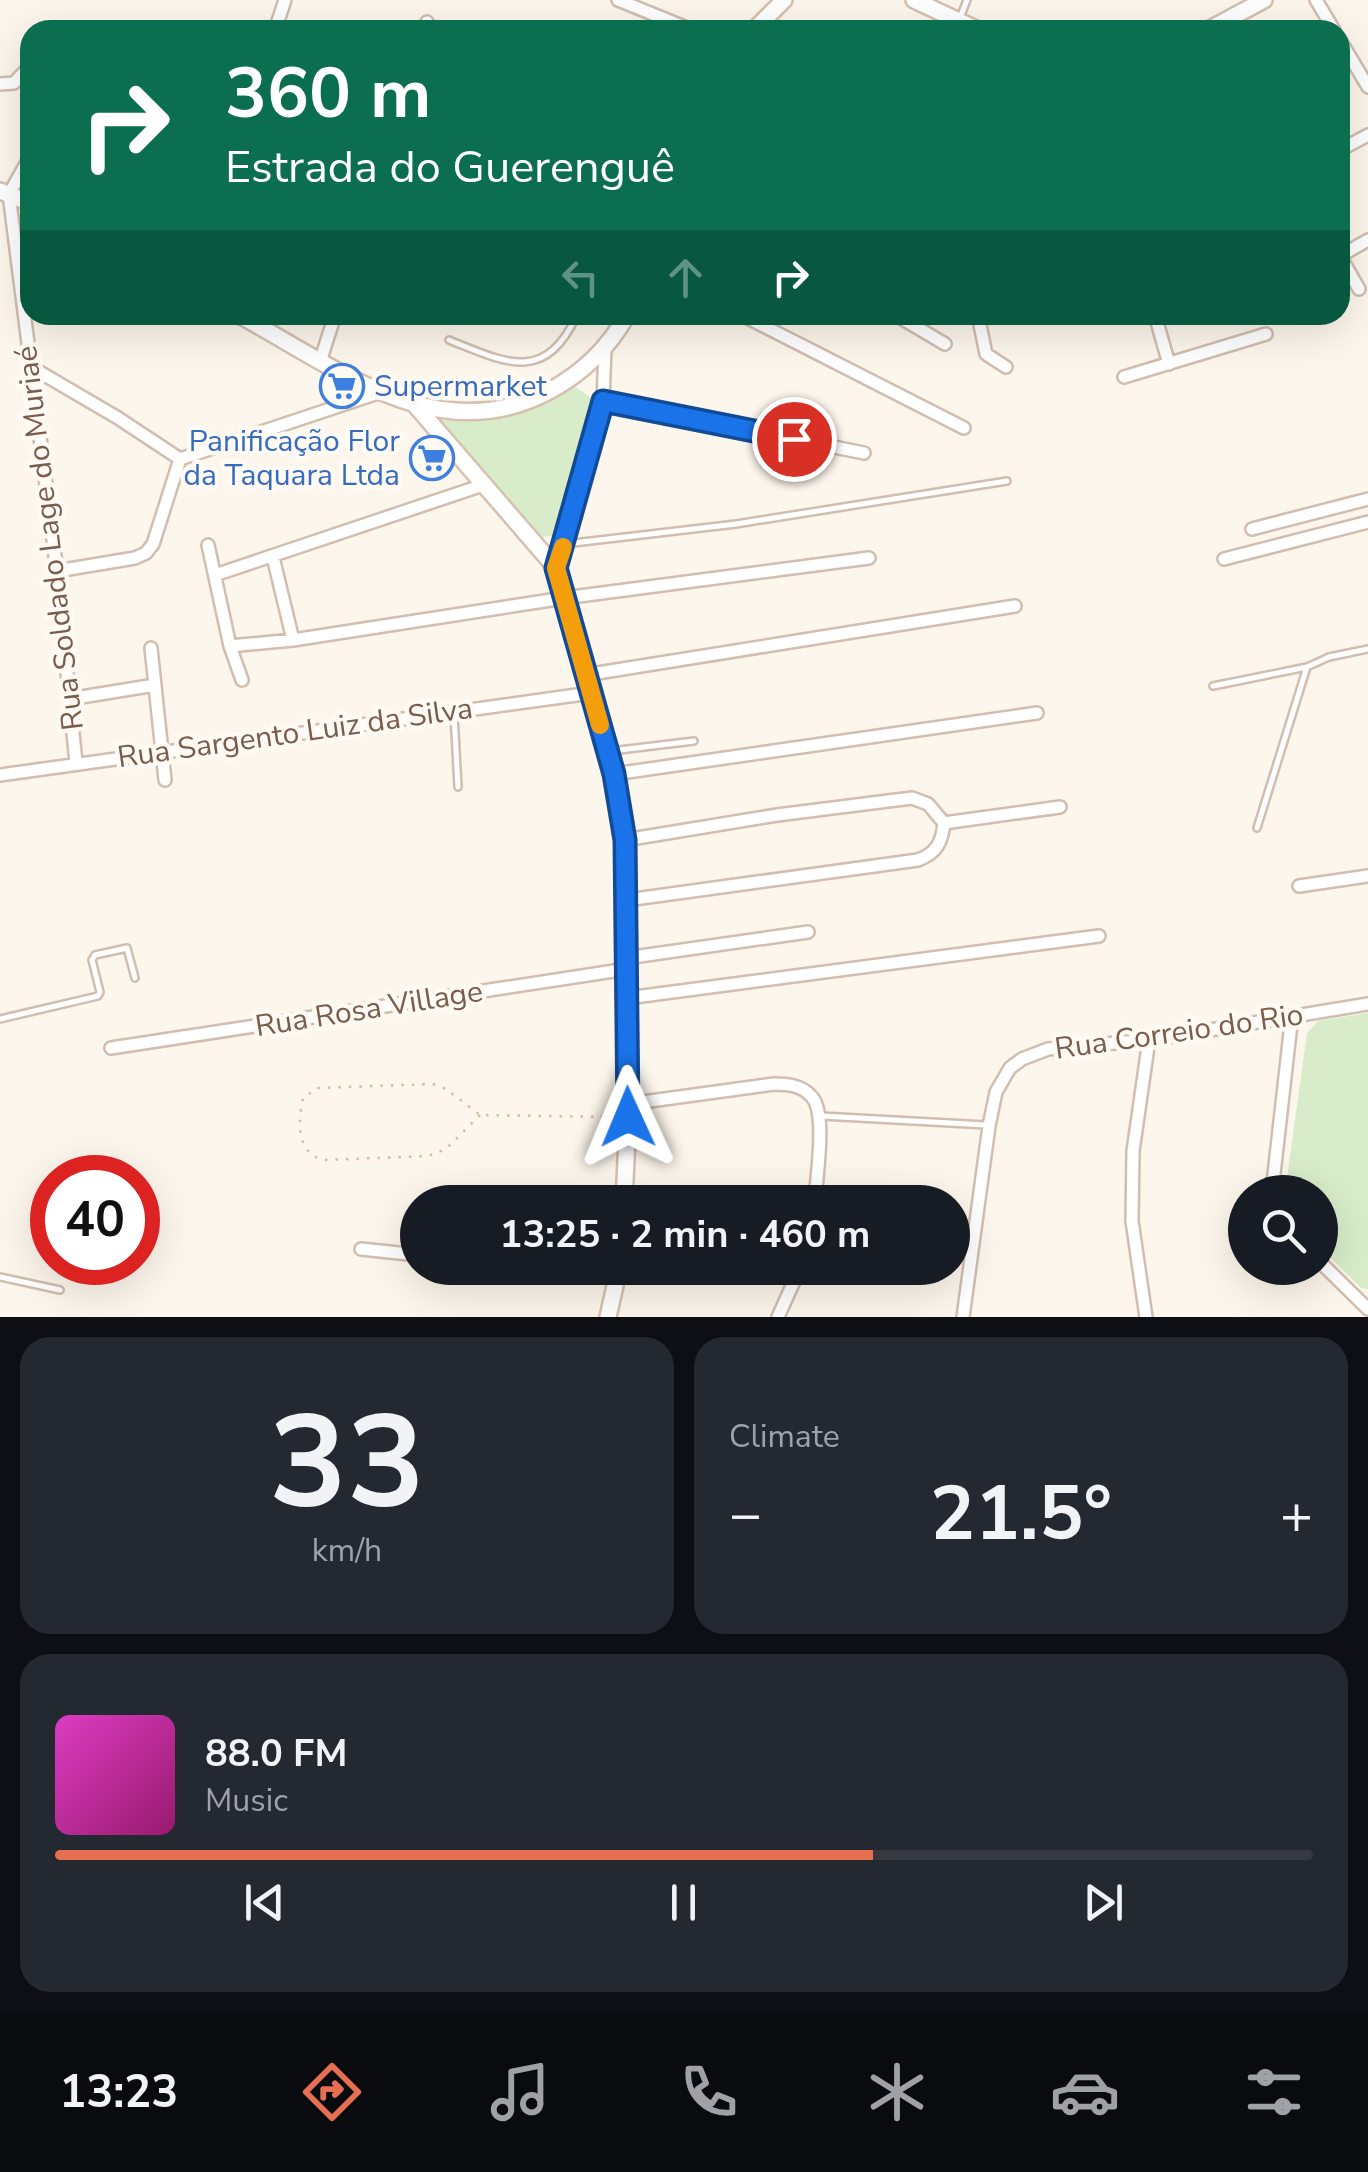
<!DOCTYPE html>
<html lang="en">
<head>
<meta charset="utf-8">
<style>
	:root { --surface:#171b24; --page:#242831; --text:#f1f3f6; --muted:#9ea1a6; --line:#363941; --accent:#e76f51 }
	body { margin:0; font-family:"Nunito Sans",sans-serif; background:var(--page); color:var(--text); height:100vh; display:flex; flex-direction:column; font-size:38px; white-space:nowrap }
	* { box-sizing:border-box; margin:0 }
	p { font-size:32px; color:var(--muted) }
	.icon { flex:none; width:55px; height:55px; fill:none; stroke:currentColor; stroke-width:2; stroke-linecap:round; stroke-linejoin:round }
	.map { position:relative; height:1317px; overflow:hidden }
	.details { display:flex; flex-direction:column; gap:20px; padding:20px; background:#0d0f14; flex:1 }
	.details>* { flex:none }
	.guide { position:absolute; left:20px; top:20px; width:1330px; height:305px; border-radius:30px; box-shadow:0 10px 40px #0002; background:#0b6e4f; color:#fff; overflow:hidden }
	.tools { position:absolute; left:1228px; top:1175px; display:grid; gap:20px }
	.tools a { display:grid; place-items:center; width:110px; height:110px; border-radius:50%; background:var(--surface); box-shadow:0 10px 40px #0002; font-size:50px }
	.speed { position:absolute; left:30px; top:1155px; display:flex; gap:20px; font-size:50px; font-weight:700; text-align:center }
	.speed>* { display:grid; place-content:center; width:130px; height:130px; border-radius:50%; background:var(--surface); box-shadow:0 10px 40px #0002; line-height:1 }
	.speed .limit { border:15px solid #d22; background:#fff; color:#111 }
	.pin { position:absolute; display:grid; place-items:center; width:85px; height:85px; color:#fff; margin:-42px; border:5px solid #fff; border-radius:50%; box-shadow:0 2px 10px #0007 }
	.me { position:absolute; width:110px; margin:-55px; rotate:359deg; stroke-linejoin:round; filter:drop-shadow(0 0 8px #0008) }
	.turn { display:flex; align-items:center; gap:35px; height:210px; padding:0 40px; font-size:45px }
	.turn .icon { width:130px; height:130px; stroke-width:2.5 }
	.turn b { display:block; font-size:70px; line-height:85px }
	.lanes { display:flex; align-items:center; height:95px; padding:0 40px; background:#0003; justify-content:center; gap:50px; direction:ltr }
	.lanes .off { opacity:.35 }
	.big { font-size:75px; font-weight:700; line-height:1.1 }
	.details .card { flex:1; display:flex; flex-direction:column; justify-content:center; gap:15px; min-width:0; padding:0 35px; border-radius:30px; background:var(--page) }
	.details .dial { align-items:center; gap:0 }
	.dial b { font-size:130px; line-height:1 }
	.song { display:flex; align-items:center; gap:30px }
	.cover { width:120px; height:120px; border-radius:15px; background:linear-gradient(135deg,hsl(310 70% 55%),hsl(320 70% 35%)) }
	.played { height:10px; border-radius:5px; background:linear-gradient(90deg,var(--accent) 65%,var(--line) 65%) }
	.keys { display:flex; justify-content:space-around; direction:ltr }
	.heat { display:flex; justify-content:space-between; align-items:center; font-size:55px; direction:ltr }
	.details .tiles { flex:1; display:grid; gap:20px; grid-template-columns:1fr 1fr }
	.card:last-child { grid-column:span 2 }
	.trip { position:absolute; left:400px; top:1185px; width:570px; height:100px; border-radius:50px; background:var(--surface); box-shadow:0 10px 40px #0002; font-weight:700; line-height:100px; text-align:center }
	.menu { display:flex; height:160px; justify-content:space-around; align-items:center; background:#090b0e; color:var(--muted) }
	.menu .icon { width:70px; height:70px }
	.menu .current { color:var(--accent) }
	.menu b { font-size:45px; color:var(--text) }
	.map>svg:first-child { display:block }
	.green { fill:#d8ecc9 }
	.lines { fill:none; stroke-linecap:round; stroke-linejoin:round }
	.lane-casing { stroke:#d1beb0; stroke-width:10 }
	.street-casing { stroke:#d1beb0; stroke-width:16 }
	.secondary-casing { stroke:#d6c0b0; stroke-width:20 }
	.path { stroke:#d9b8a5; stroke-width:2.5; stroke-dasharray:2.5 8; stroke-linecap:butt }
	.lane { stroke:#fff; stroke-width:5 }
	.street { stroke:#fff; stroke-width:11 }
	.secondary { stroke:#fff; stroke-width:15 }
	.route-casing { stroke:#114b97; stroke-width:25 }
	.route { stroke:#1a73e8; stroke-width:18 }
	.slow { stroke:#f59e0b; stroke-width:18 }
	.labels { text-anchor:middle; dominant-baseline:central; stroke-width:9; stroke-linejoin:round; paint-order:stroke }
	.shop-label { font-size:30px; fill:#366cbe; stroke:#fffaf3; text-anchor:start }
	.street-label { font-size:30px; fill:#7a5c4d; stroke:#fffaf3 }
</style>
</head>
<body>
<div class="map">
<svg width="1368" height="1317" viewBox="0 0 1368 1317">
	<rect width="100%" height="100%" fill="#fdf6ec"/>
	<path class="green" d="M569 382 592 399 564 535 542 537 532 533 428 412 472 416Z
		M1368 1013V1289L1361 1288 1320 1247V1192H1285L1307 1033 1318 1021Z"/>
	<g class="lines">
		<defs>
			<path id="lane" d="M960 18 967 0
				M449 340C506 363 545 384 577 315
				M565 544 736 524 1007 481
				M1213 686 1307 667
				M454 714 458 787
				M611 751 694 741
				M1257 828 1307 667 1329 657 1368 649
				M0 1019 98 996 100 992 92 960 95 955 127 948 135 978
				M822 1116 986 1125
				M0 1277 60 1290"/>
			<path id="street" d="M618 0 692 30
				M1316 0 1334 30
				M275 30 285 0
				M424 30 427 22
				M1340 40 1368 87
				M0 84 14 83 30 66
				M1340 150 1368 135
				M30 157 9 194 57 571 76 763
				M1359 289 1340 256 1368 240
				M742 315 964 428
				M896 315 945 344
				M978 315 986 354 1006 367
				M1155 315 1169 364
				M321 359 335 315
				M31 367 118 418 180 459 381 392
				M1124 377 1266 334
				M603 401 864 453
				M1252 529 1368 499
				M208 545 230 646 242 680
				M273 557 293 640
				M1224 559 1368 522
				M556 568 603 401 605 348
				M57 571 135 558 146 553 153 544 180 459
				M215 575 486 484
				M230 646 293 640 564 598 869 558
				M151 648 165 780
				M585 675 1015 606
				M69 699 155 685
				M614 774 1037 713
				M0 775 591 693
				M944 823 1060 807
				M625 840 777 815 912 798 928 804 944 823
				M1299 886 1368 876
				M627 900 918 860C937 853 942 842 944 823
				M626 958 808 932
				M627 998 1099 936
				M111 1048 627 969
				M628 1104 774 1084C787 1084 802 1085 812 1097 827 1114 816 1179 815 1202
				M1272 1192 1292 1015
				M361 1249 418 1255
				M1320 1262 1368 1309
				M531 1268 618 1277
				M778 1317 800 1268
				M963 1317 989 1126 996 1092 1010 1068 1022 1059 1048 1049 1149 1040 1368 1004
				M1146 1317 1132 1221 1133 1151 1149 1040"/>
			<path id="secondary" d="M914 0 978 30
				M754 30 784 0
				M1208 30 1264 0
				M0 191 30 203
				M239 315C335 367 440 452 551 390 584 372 609 347 627 315
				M416 406 556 568 614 774 627 869 628 1117 624 1202
				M608 1317 619 1268"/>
		</defs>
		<use href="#lane" class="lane-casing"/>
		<use href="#street" class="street-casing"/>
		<use href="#secondary" class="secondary-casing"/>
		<path class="path" d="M480 1115 446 1149 428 1156 324 1160C296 1154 298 1122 303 1098L317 1088 433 1084 446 1089 480 1115 611 1117"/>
		<use href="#lane" class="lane"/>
		<use href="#street" class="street"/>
		<use href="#secondary" class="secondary"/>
	</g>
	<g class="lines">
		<defs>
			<path id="route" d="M628 1117 625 840 614 774 556 568 603 401 794 439"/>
		</defs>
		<use href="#route" class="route-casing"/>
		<use href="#route" class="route"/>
		<path class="slow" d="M563 547 556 568 600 725"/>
	</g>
	<defs>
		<symbol id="supermarket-ring" viewBox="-11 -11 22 22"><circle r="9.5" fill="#fffaf3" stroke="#3f7fe0" stroke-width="1.5"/><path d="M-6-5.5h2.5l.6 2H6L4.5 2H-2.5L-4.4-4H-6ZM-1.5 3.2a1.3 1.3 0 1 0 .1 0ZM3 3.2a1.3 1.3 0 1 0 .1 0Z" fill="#3f7fe0"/></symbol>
	</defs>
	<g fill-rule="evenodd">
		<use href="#supermarket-ring" x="317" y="361" width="50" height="50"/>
		<use href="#supermarket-ring" x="407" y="433" width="50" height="50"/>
	</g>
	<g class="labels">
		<g class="shop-label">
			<text x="374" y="386">Supermarket</text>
			<text x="400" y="441" text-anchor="end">Panificação Flor<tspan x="400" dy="34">da Taquara Ltda</tspan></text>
		</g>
		<g class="street-label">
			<text transform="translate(50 538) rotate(-97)">Rua Soldado Lage do Muriaé</text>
			<text transform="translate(295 733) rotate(-8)">Rua Sargento Luiz da Silva</text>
			<text transform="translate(369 1009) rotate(-9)">Rua Rosa Village</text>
			<text transform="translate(1179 1032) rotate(-8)">Rua Correio do Rio</text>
		</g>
	</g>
</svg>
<div class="tools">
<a><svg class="icon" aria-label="search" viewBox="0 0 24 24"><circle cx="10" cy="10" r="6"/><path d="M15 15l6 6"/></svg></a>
</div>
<div class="speed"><div class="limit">40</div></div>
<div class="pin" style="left:794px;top:439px;background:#d93025"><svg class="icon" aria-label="arrive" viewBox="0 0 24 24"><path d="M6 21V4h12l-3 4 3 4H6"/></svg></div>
<svg class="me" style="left:628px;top:1117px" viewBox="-20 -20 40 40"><path d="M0-17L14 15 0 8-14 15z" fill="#1a73e8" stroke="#fff" stroke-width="4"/></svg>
<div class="trip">13:25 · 2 min · 460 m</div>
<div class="guide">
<div class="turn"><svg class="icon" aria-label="right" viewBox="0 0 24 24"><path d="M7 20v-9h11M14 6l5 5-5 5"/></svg><div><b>360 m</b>Estrada do Guerenguê</div></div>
<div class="lanes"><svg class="icon off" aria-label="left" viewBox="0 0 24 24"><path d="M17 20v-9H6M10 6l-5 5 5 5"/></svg><svg class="icon off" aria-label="ahead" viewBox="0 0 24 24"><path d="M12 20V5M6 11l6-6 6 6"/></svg><svg class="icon" aria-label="right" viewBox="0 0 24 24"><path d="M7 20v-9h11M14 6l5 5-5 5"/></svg></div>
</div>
</div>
<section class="details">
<div class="tiles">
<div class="card dial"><b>33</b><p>km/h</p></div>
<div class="card"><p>Climate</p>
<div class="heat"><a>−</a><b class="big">21.5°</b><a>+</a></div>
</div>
<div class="card">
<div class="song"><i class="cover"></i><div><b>88.0 FM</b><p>Music</p></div></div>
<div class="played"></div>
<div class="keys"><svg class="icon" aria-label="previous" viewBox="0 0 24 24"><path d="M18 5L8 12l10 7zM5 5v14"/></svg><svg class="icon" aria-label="pause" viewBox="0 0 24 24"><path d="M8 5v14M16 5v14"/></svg><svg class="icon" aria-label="next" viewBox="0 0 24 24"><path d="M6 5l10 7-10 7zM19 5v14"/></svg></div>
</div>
</div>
</section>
<nav class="menu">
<b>13:23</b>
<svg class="icon current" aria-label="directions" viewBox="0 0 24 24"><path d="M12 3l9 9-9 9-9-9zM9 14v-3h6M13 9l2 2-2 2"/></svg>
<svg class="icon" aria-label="music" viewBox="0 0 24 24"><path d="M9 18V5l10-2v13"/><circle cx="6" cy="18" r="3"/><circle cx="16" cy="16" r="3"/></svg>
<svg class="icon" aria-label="phone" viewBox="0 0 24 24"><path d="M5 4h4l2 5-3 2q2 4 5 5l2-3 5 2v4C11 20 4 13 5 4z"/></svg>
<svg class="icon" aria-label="climate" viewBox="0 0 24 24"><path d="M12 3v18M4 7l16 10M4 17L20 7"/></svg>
<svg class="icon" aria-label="car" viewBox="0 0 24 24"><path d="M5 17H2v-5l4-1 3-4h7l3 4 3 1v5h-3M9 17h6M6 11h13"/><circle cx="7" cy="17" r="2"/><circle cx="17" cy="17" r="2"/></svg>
<svg class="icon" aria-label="filters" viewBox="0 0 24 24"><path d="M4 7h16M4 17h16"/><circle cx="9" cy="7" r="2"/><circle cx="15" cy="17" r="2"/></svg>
</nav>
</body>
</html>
